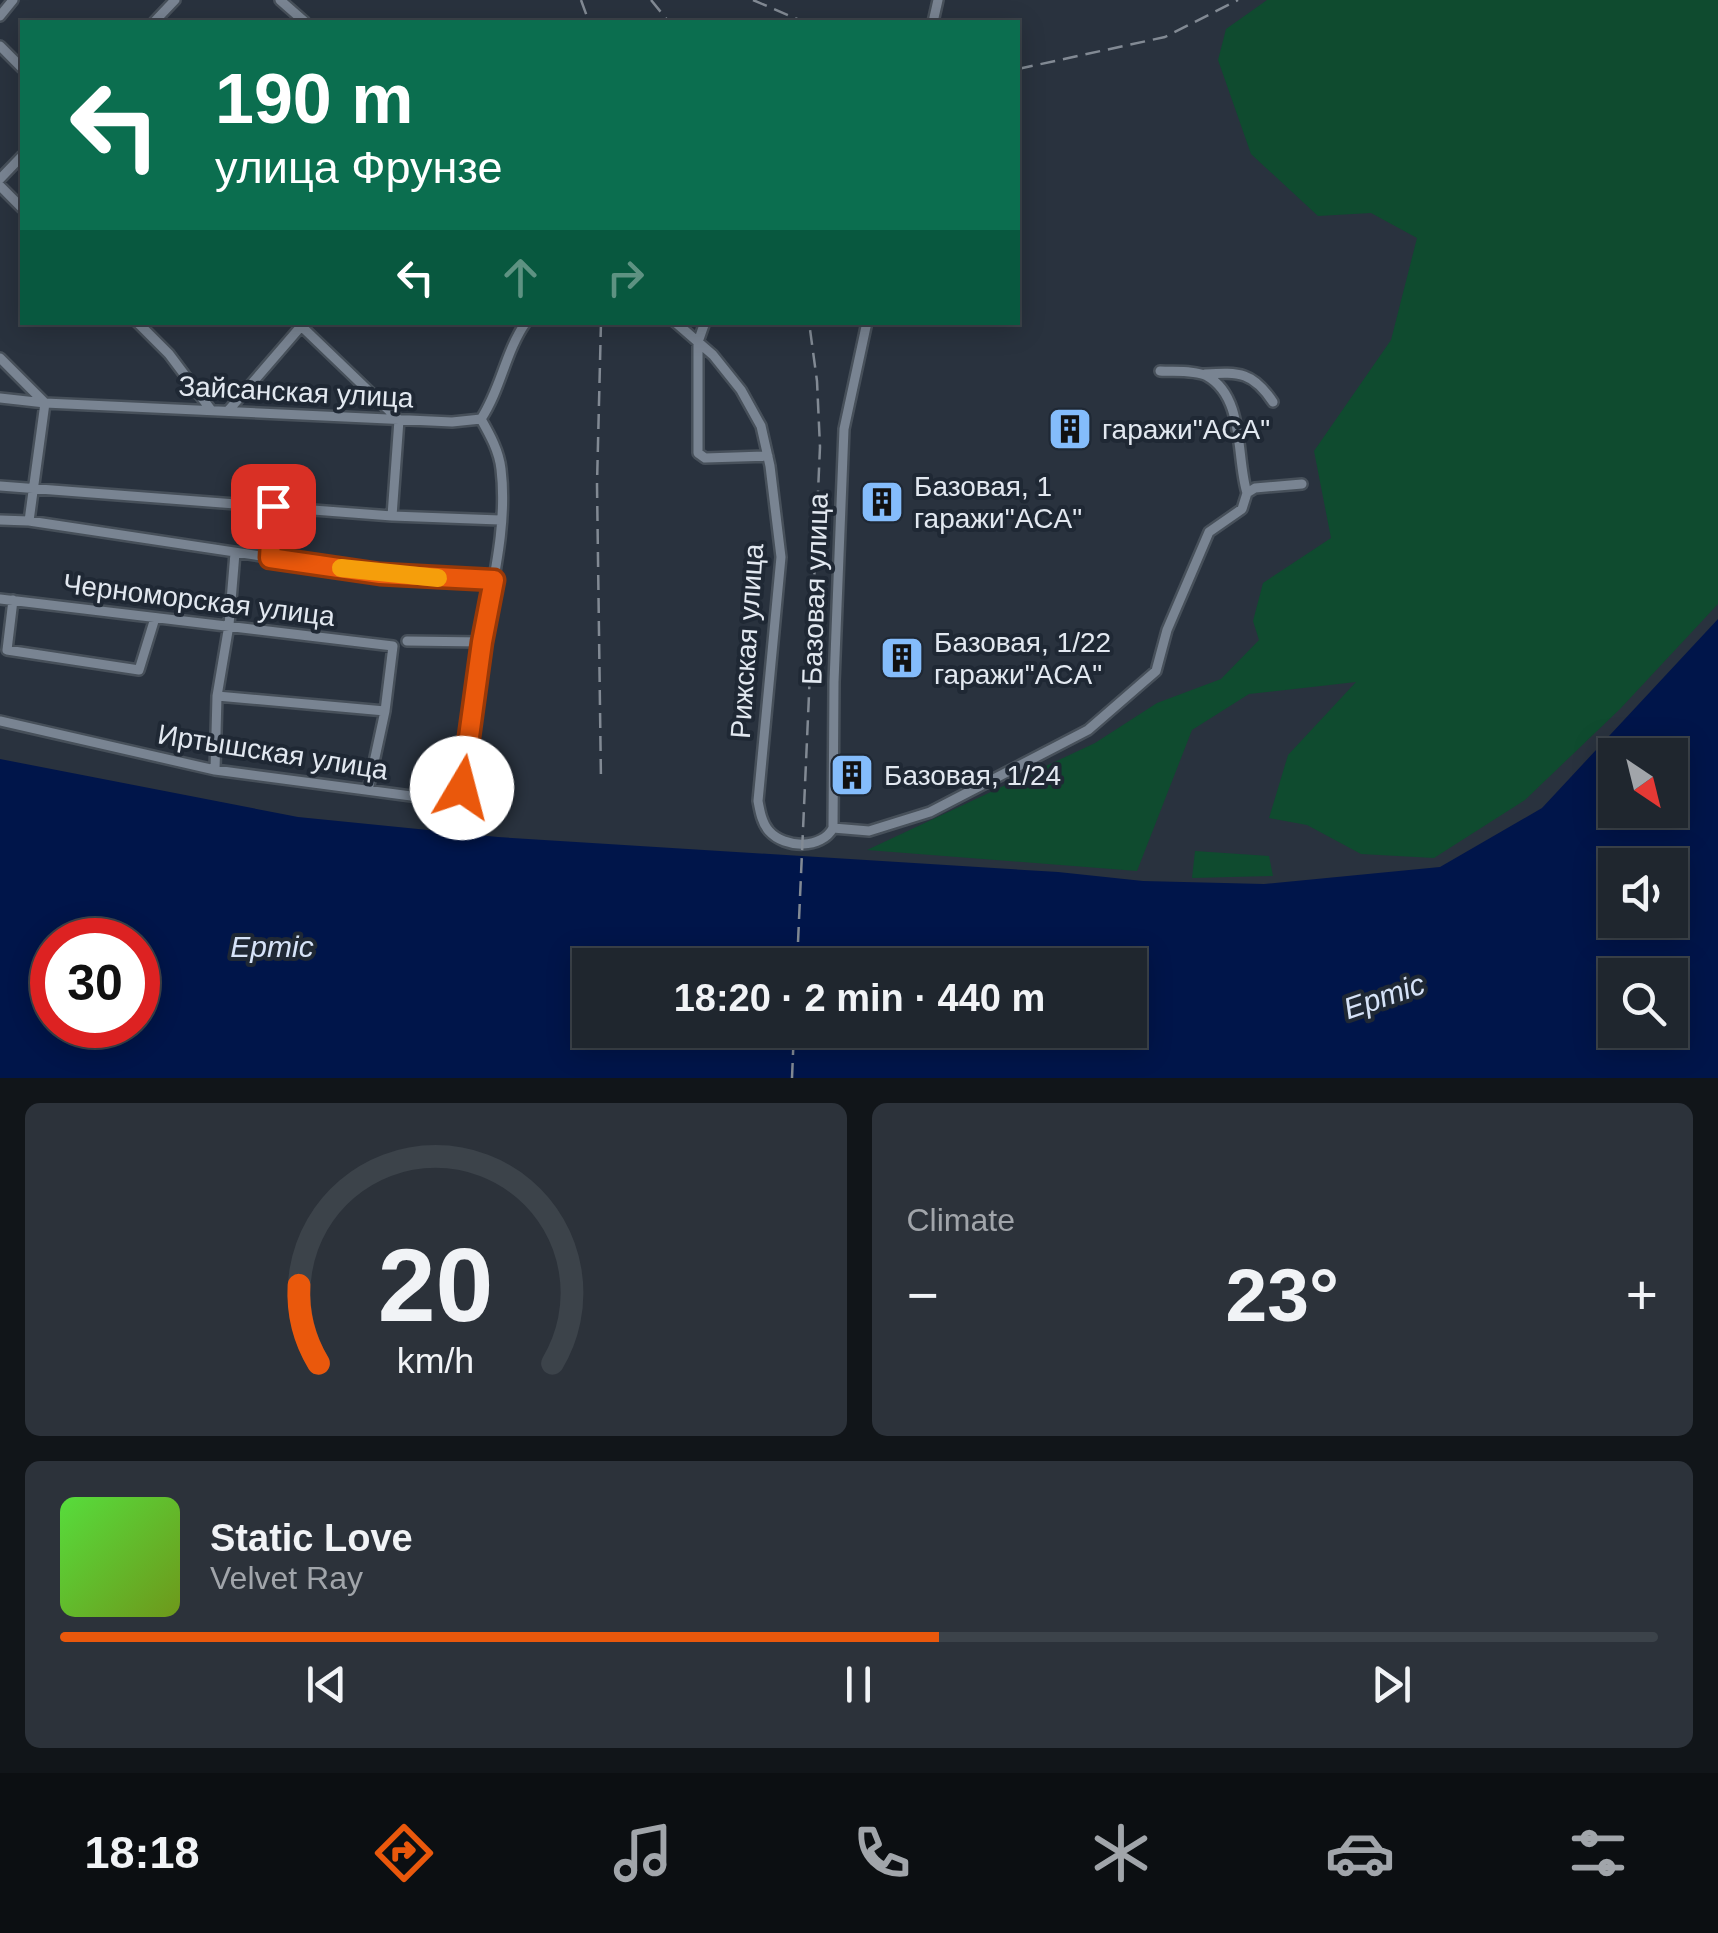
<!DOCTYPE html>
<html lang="en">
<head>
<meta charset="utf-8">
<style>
	:root { --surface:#1f262e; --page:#2c323a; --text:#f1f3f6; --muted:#a1a5aa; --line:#3c434a; --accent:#ea580c }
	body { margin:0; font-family:Helvetica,sans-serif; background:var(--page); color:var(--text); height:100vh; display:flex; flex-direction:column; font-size:38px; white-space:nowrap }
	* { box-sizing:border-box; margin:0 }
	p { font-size:32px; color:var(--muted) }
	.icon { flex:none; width:55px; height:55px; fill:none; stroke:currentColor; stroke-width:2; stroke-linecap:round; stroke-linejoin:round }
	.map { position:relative; height:1078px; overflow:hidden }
	.drawer { display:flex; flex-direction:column; gap:25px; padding:25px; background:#111519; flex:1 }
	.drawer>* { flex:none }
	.guide { position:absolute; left:20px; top:20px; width:1000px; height:305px; border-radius:0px; box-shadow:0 5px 25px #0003,0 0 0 2px var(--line); background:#0b6e4f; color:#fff; overflow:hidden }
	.needle { width:65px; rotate:145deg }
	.controls { position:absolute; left:1598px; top:738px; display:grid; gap:20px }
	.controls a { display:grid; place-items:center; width:90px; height:90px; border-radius:0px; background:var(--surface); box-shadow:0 5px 25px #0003,0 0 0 2px var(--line); font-size:50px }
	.speed { position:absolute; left:30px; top:918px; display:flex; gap:20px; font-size:50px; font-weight:700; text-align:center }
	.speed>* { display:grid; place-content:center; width:130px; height:130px; border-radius:50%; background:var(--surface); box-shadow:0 5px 25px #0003,0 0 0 2px var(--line); line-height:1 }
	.speed .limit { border:15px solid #d22; background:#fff; color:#111 }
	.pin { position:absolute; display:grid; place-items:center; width:85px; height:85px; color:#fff; margin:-42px; border-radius:20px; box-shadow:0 5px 15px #0006 }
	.me { position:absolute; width:110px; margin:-55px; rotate:8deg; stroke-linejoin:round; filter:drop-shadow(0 0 8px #0008) }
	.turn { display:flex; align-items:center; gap:35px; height:210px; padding:0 30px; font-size:45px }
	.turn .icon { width:130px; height:130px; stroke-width:2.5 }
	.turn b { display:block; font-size:70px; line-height:85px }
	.lanes { display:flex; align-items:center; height:95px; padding:0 30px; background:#0003; justify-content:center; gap:50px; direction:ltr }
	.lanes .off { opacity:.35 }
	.big { font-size:75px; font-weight:700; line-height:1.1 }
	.drawer .widget { flex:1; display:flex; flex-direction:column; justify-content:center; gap:15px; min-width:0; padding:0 35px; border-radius:15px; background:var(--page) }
	.drawer .dial { align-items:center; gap:0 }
	.dial svg { height:260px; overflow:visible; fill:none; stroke:var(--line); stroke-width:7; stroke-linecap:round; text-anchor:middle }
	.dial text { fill:var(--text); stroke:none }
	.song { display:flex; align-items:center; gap:30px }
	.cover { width:120px; height:120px; border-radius:15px; background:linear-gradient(135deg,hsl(110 70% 55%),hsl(80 70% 35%)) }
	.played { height:10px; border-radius:5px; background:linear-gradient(90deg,var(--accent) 55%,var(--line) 55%) }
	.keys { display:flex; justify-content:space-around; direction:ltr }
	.heat { display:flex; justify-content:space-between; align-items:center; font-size:55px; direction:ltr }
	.drawer .tiles { flex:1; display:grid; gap:25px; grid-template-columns:1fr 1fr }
	.widget:last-child { grid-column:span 2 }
	.trip { position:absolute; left:572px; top:948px; width:575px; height:100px; border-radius:0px; background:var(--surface); box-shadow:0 5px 25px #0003,0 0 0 2px var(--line); font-weight:700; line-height:100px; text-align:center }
	.tab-bar { display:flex; height:160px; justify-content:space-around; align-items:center; background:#0c0f12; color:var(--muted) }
	.tab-bar .icon { width:70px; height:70px }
	.tab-bar .selected { color:var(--accent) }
	.tab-bar b { font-size:45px; color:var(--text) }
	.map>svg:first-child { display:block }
	.green { fill:#0f4b2f }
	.water { fill:#00154a; fill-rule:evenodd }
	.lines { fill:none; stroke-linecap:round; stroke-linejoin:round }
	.street-casing { stroke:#47505a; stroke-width:14 }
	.street { stroke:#798492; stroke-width:9 }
	.rail { stroke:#828a94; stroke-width:2.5; stroke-dasharray:15 8; stroke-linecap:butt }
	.route-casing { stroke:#983908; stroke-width:25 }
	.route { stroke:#ea580c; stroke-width:18 }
	.slow { stroke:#f59e0b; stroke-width:18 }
	.labels { text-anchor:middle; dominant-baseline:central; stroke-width:8; stroke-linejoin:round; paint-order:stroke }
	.street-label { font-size:28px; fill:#e2e8f0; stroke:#1f2834 }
	.poi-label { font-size:28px; fill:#e2e8f0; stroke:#1f2834; text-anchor:start }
	.water-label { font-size:30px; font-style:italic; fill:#d6e3f8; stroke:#1f2834 }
</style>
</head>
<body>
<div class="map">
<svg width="1718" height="1078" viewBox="0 0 1718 1078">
	<rect width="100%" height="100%" fill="#29323e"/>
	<path class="green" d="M1267 0H1718V604L1620 709 1525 800 1434 858 1361 854 1307 825 1269 818 1288 755 1356 682 1249 694 1192 730 1137 871 867 850 1095 743 1157 703 1221 679 1259 640 1253 621 1263 583 1331 538 1314 451 1391 340 1417 238 1371 213 1318 216 1251 154 1218 60 1226 29Z
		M1195 851 1269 856 1273 876 1192 878Z"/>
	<path class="water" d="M1718 619V1078H0V759L298 817 498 837 1058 872 1143 881 1264 884 1440 867 1542 808ZM1615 755H1670V810H1615ZM1615 865H1670V920H1615ZM52 940H138V1025H52ZM590 965H1130V1030H590ZM1615 975H1670V1030H1615Z"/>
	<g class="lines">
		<defs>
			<path id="street" d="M280 0 305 22
				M0 16 13 0
				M154 22 175 0
				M933 22 938 0
				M0 46 22 68
				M0 179 22 156
				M0 186 22 208
				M137 322 169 354 211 410
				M297 322 399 420 392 516
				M675 322 713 355 741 390 761 426 770 466 781 557 758 801C760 812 762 823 769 831 785 849 822 849 833 828L834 682 844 429 867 322
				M705 322 698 342V453L705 458 768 456
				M0 358 45 403 29 521
				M1160 371C1174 372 1195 370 1207 376 1245 397 1236 458 1247 493
				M1205 374C1240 372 1253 372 1273 402
				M0 398 45 403 452 422 481 419C501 389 505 352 526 322
				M228 411 303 324
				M0 486 392 516 500 520
				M0 520 29 521 380 574 494 581
				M270 558 273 507
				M0 599 393 646 385 711 368 790
				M13 600 7 650 139 670 155 618
				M407 641 482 642
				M217 696 385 711
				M0 721 215 770 449 801 462 789C468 740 474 692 482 644 491 588 508 527 501 469 499 451 490 435 481 419
				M215 770 217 696 229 625 235 553
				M833 828 869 831 930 812 1088 730 1156 671 1167 630 1209 532 1242 509 1247 493 1255 488 1302 484"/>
		</defs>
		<use href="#street" class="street-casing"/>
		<use href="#street" class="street"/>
		<path class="rail" d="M581 0 589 22
			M651 0 669 22
			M753 0 804 22
			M1018 69 1165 37 1238 0
			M601 322 597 484 601 782
			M797 965 820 447 817 381 809 322
			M792 1078 794 1030"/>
	</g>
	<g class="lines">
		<defs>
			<path id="route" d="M273 506 270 558 380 574 494 580 482 642 462 788"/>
		</defs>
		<use href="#route" class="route-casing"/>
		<use href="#route" class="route"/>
		<path class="slow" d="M341 568 438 578"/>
	</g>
	<defs>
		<symbol id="building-square" viewBox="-11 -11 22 22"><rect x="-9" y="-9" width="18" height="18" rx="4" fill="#84bcfb" stroke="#1f2834"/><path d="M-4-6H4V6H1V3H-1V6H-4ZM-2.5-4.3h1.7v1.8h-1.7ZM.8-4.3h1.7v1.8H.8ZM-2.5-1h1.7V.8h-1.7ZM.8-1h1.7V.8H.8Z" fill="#111"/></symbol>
	</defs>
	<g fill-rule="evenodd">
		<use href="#building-square" x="1045" y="404" width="50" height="50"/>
		<use href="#building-square" x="857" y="477" width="50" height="50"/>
		<use href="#building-square" x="877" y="633" width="50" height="50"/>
		<use href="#building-square" x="827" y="750" width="50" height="50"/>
	</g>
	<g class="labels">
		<g class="street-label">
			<text transform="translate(296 392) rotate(3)">Зайсанская улица</text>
			<text transform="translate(815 589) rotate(-88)">Базовая улица</text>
			<text transform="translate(199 600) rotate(7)">Черноморская улица</text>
			<text transform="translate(747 641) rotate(-86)">Рижская улица</text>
			<text transform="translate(273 752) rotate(9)">Иртышская улица</text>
		</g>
		<g class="poi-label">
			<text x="1102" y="429">гаражи"ACА"</text>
			<text x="914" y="486">Базовая, 1<tspan x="914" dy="32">гаражи"ACА"</tspan></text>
			<text x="934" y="642">Базовая, 1/22<tspan x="934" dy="32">гаражи"ACА"</tspan></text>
			<text x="884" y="775">Базовая, 1/24</text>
		</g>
		<g class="water-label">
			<text x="272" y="946">Ертіс</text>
			<text transform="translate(1384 996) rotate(-19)">Ертіс</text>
		</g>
	</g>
</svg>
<div class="controls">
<a><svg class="needle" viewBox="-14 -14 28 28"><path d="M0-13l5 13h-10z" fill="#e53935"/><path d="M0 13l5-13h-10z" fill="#a1a5aa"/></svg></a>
<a><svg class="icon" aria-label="sound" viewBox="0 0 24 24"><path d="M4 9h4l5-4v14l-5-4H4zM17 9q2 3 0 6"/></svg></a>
<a><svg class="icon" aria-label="search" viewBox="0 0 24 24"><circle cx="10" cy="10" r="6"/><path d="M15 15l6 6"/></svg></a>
</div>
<div class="speed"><div class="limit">30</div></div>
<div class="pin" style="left:273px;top:506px;background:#d93025"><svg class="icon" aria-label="arrive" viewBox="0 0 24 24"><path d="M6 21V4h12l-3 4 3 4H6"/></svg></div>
<svg class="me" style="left:462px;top:788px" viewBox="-20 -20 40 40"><circle r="19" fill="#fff"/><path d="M0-13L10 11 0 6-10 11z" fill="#ea580c"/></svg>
<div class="trip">18:20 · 2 min · 440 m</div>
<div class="guide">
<div class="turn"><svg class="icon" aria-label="left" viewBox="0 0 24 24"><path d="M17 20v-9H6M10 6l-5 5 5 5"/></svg><div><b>190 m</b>улица Фрунзе</div></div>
<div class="lanes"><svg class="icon" aria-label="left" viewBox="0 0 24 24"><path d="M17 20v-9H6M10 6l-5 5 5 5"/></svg><svg class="icon off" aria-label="ahead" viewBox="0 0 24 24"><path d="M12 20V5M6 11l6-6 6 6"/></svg><svg class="icon off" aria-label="right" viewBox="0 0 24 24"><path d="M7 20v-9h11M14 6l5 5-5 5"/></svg></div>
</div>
</div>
<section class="drawer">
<div class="tiles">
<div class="widget dial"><svg viewBox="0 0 100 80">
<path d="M14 69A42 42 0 1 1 86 69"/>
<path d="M14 69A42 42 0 0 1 8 45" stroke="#ea580c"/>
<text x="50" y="56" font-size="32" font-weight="700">20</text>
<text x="50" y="72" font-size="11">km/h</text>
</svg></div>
<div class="widget"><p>Climate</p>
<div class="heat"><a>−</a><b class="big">23°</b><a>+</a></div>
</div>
<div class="widget">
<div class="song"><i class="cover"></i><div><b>Static Love</b><p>Velvet Ray</p></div></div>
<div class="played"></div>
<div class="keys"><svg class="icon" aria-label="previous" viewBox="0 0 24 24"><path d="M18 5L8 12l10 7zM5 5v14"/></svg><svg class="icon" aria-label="pause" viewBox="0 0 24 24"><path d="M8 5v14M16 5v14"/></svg><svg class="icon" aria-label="next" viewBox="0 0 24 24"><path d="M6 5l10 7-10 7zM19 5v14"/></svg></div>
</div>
</div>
</section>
<nav class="tab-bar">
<b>18:18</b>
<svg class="icon selected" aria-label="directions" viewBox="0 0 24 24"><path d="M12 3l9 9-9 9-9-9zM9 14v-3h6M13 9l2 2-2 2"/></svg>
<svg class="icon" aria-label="music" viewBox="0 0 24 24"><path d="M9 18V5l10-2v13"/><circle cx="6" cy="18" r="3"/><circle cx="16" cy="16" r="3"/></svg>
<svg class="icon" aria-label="phone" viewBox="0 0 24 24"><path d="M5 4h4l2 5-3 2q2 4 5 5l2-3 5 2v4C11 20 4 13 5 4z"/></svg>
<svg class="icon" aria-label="climate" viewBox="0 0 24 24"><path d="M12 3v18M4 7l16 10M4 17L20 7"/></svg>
<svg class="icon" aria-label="car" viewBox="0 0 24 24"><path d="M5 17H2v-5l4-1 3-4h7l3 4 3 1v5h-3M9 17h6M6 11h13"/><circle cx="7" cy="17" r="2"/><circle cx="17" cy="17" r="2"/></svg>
<svg class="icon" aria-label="filters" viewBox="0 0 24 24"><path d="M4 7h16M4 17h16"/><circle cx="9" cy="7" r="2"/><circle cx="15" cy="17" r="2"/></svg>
</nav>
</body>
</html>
